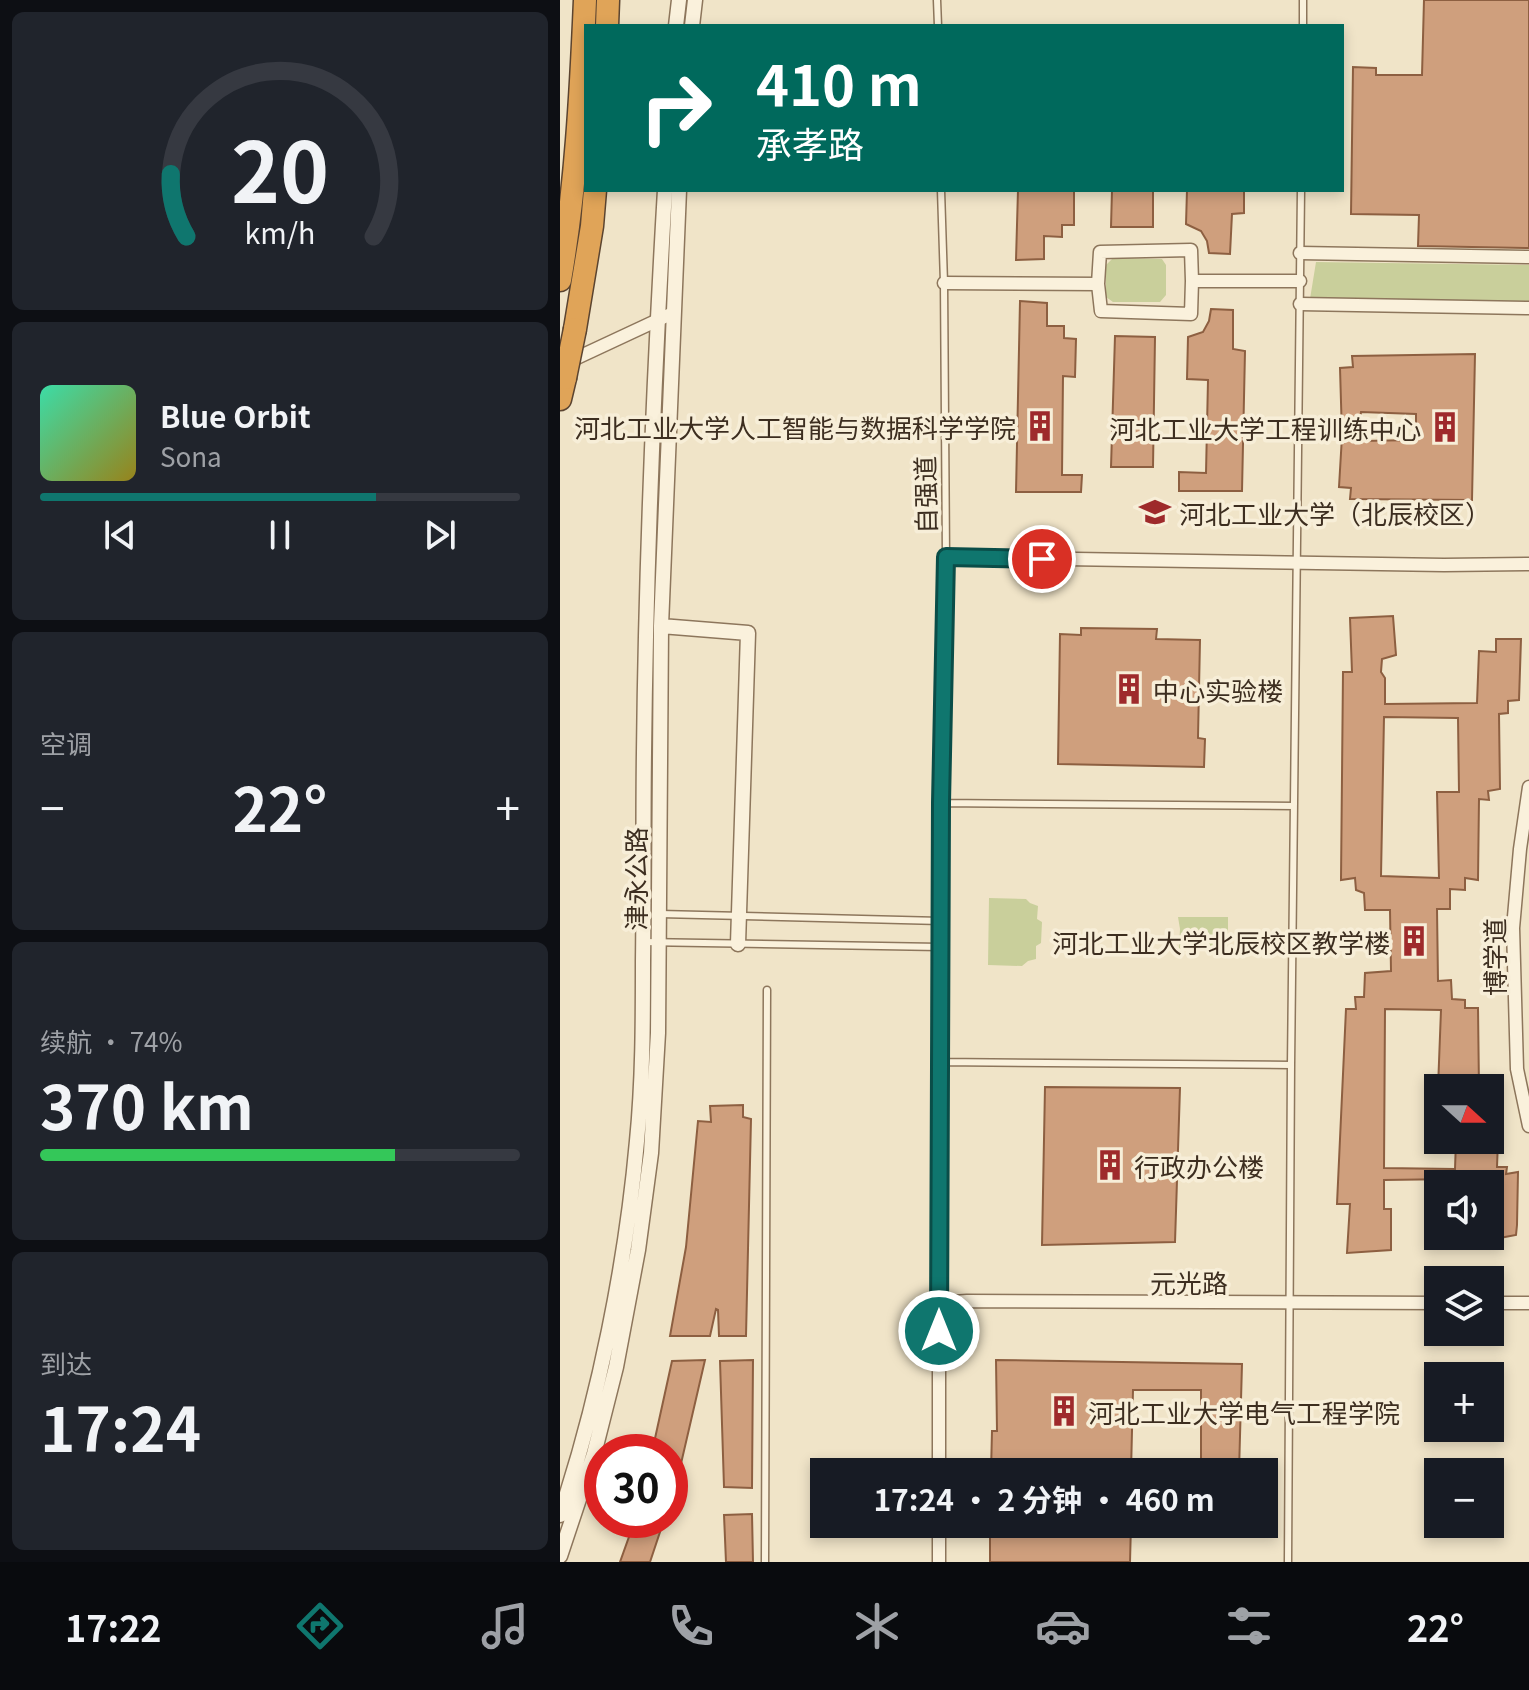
<!DOCTYPE html>
<html lang="zh">
<head>
<meta charset="utf-8">
<style>
	:root { --surface:#171b24; --page:#20242c; --text:#f1f3f6; --muted:#9ea1a6; --line:#363941; --accent:#0f766e }
	body { margin:0; font-family:Georgia,"Noto Sans SC",serif; background:var(--page); color:var(--text); height:100vh; display:flex; flex-direction:column; font-size:30px; white-space:nowrap }
	* { box-sizing:border-box; margin:0 }
	p { font-size:26px; color:var(--muted) }
	.icon { flex:none; width:44px; height:44px; fill:none; stroke:currentColor; stroke-width:2; stroke-linecap:round; stroke-linejoin:round }
	.map { position:relative; flex:1; overflow:hidden }
	.sheet { display:flex; flex-direction:column; gap:12px; padding:12px; background:#0d0f14; width:560px }
	.sheet>* { flex:none }
	.banner { position:absolute; left:24px; top:24px; width:760px; height:168px; border-radius:0px; box-shadow:0 4px 12px #0003; background:#00695c; color:#fff; overflow:hidden }
	.needle { width:52px; rotate:111deg }
	.tools { position:absolute; left:864px; top:1074px; display:grid; gap:16px }
	.tools a { display:grid; place-items:center; width:80px; height:80px; border-radius:0px; background:var(--surface); box-shadow:0 4px 12px #0003; font-size:40px }
	.speed { position:absolute; left:24px; top:1434px; display:flex; gap:16px; font-size:40px; font-weight:700; text-align:center }
	.speed>* { display:grid; place-content:center; width:104px; height:104px; border-radius:50%; background:var(--surface); box-shadow:0 4px 12px #0003; line-height:1 }
	.speed .limit { border:12px solid #d22; background:#fff; color:#111 }
	.pin { position:absolute; display:grid; place-items:center; width:68px; height:68px; color:#fff; margin:-34px; border:4px solid #fff; border-radius:50%; box-shadow:0 2px 8px #0007 }
	.me { position:absolute; width:88px; margin:-44px; rotate:0deg; stroke-linejoin:round; filter:drop-shadow(0 0 6px #0008) }
	.turn { display:flex; align-items:center; gap:28px; height:168px; padding:0 40px; font-size:36px }
	.turn .icon { width:104px; height:104px; stroke-width:2.5 }
	.turn b { display:block; font-size:56px; line-height:68px }
	.big { font-size:60px; font-weight:700; line-height:1.1 }
	.sheet .tile { flex:1; display:flex; flex-direction:column; justify-content:center; gap:12px; min-width:0; padding:0 28px; border-radius:12px; background:var(--page) }
	.sheet .dial { align-items:center; gap:0 }
	.dial svg { height:208px; overflow:visible; fill:none; stroke:var(--line); stroke-width:7; stroke-linecap:round; text-anchor:middle }
	.dial text { fill:var(--text); stroke:none }
	.song { display:flex; align-items:center; gap:24px }
	.cover { width:96px; height:96px; border-radius:12px; background:linear-gradient(135deg,hsl(160 70% 55%),hsl(50 70% 35%)) }
	.played { height:8px; border-radius:4px; background:linear-gradient(90deg,var(--accent) 70%,var(--line) 70%) }
	.keys { display:flex; justify-content:space-around; direction:ltr }
	.heat { display:flex; justify-content:space-between; align-items:center; font-size:44px; direction:ltr }
	.charge { height:12px; border-radius:6px; background:linear-gradient(90deg,#34c759 74%,var(--line) 0) }
	.trip { position:absolute; left:250px; top:1458px; width:468px; height:80px; border-radius:0px; background:var(--surface); box-shadow:0 4px 12px #0003; font-weight:700; line-height:80px; text-align:center }
	.tabs { display:flex; height:128px; justify-content:space-around; align-items:center; background:#090b0e; color:var(--muted) }
	.tabs .icon { width:56px; height:56px }
	.tabs .on { color:var(--accent) }
	.tabs b { font-size:36px; color:var(--text) }
	main { display:flex; flex:1; min-height:0 }
	.map>svg:first-child { display:block }
	.green { fill:#c9cf9b }
	.building { fill:#cf9f7d; stroke:#8d5f41; stroke-width:2; fill-rule:evenodd }
	.lines { fill:none; stroke-linecap:round; stroke-linejoin:round }
	.service-casing { stroke:#8d765c; stroke-width:9 }
	.minor-casing { stroke:#8d765c; stroke-width:15 }
	.tertiary-casing { stroke:#8d765c; stroke-width:17 }
	.motorway-casing { stroke:#5b4430; stroke-width:25 }
	.service { stroke:#faf1dc; stroke-width:6 }
	.minor { stroke:#faf1dc; stroke-width:12 }
	.tertiary { stroke:#faf1dc; stroke-width:14 }
	.motorway { stroke:#e0a458; stroke-width:22 }
	.motorway-bridge-casing { stroke:#5b4430; stroke-width:25; stroke-linecap:butt }
	.motorway-bridge { stroke:#e0a458; stroke-width:22 }
	.route-casing { stroke:#0a4d48; stroke-width:20 }
	.route { stroke:#0f766e; stroke-width:14 }
	.labels { text-anchor:middle; dominant-baseline:central; stroke-width:7; stroke-linejoin:round; paint-order:stroke }
	.poi-label { font-size:26px; fill:#3d2e20; stroke:#f7eed8; text-anchor:start }
	.street-label { font-size:26px; fill:#3d2e20; stroke:#f7eed8 }
</style>
</head>
<body>
<main>
<section class="sheet">
<div class="tile dial"><svg viewBox="0 0 100 80">
<path d="M14 69A42 42 0 1 1 86 69"/>
<path d="M14 69A42 42 0 0 1 8 45" stroke="#0f766e"/>
<text x="50" y="56" font-size="32" font-weight="700">20</text>
<text x="50" y="72" font-size="11">km/h</text>
</svg></div>
<div class="tile">
<div class="song"><i class="cover"></i><div><b>Blue Orbit</b><p>Sona</p></div></div>
<div class="played"></div>
<div class="keys"><svg class="icon" aria-label="previous" viewBox="0 0 24 24"><path d="M18 5L8 12l10 7zM5 5v14"/></svg><svg class="icon" aria-label="pause" viewBox="0 0 24 24"><path d="M8 5v14M16 5v14"/></svg><svg class="icon" aria-label="next" viewBox="0 0 24 24"><path d="M6 5l10 7-10 7zM19 5v14"/></svg></div>
</div>
<div class="tile"><p>空调</p>
<div class="heat"><a>−</a><b class="big">22°</b><a>+</a></div>
</div>
<div class="tile"><p>续航 · 74%</p><b class="big">370 km</b><div class="charge"></div></div>
<div class="tile"><p>到达</p><b class="big">17:24</b></div>
</section>
<div class="map">
<svg width="969" height="1562" viewBox="0 0 969 1562">
	<rect width="100%" height="100%" fill="#f0e4c8"/>
	<path class="green" d="M553 258 602 259 606 265V295L600 302H553L546 297V265Z
		M756 262 969 265V304L750 299Z
		M429 898 466 899 470 903 478 906 477 919 482 922 481 943 476 946V959L468 961 462 966 428 965Z
		M618 917H668V949H619L620 929Z"/>
	<path class="building" d="M864 0H969V248L858 246 859 215 791 214 793 67 816 68V75H862Z
		M458 190H514V225H502V237L484 236V259L456 260Z
		M552 190H593V227H551Z
		M627 190H684V213L672 214 670 254 649 253 647 241 641 231 626 224Z
		M460 301 487 303V326H504V338L516 339 515 377 503 376 502 475H522L521 492H456Z
		M651 309 673 310V349L685 351 682 491H619V472L646 473 648 380 627 379 628 337 643 332 649 321Z
		M555 336 595 337 593 467H551Z
		M915 354 912 500 790 499 791 488 779 487 782 436 780 368 793 367 792 356ZM801 412 856 414V440L801 441V434H798Z
		M833 616 836 655 822 659 821 672 825 678V704L917 703 919 651 936 652V639H961L959 700 948 701V713L939 714 940 789 928 791 929 800 919 799 918 880 905 878V890L890 889V909H877L878 981 891 980 892 999 905 1000V1008H918L919 1088H878L881 1010 825 1009 824 1168 895 1169 896 1140H938L937 1167H947L946 1174 958 1172 957 1225 956 1235 934 1239 930 1225V1184L895 1182V1179L824 1180V1209H831V1250L787 1253 790 1204H777L786 1009H796L795 997H804L805 973 831 971 830 910H805L804 893 796 890 795 878 781 880 783 672H792L790 618ZM824 717 898 718 899 792H877L879 878 821 876Z
		M521 628 597 629 596 639 640 640 638 738 645 739 644 767 498 764 500 634 521 635Z
		M485 1087 620 1088 615 1242 482 1245Z
		M183 1105V1117L191 1119 186 1336H159L158 1310 156 1309 150 1336H110L126 1247 138 1121 151 1122 150 1106Z
		M145 1360 120 1468 110 1464V1452H92L112 1361Z
		M193 1360 192 1488 164 1487 160 1361Z
		M436 1360 682 1364 679 1472H641V1390H573L571 1472H431L432 1431H437Z
		M192 1514 193 1562H166L164 1515Z
		M75 1520H104L90 1562H60Z
		M430 1524H571L570 1562H430Z"/>
	<g class="lines">
		<defs>
			<path id="service" d="M377 0 378 26
				M743 26V0
				M381 803 734 806
				M100 914 381 921
				M83 942 380 947
				M379 1062 731 1065
				M379 1303 381 803 386 557 384 283 381 190
				M205 1562 207 990
				M728 1562 731 1065 741 190"/>
			<path id="minor" d="M740 253 969 257
				M384 283 538 284 541 311 631 314 632 281H740
				M538 284 540 252 631 250 632 281
				M740 304 969 308
				M8 362 113 313
				M386 557 884 565 969 564
				M969 787 960 849 953 928 957 1069 969 1126
				M930 1303H969
				M379 1472V1303L407 1301 878 1303
				M379 1562V1524"/>
			<path id="tertiary" d="M116 26 119 0
				M132 26 135 0
				M101 626 188 633 178 944
				M0 1515C39 1399 66 1263 77 1141 83 1081 83 1021 83 961 84 891 83 822 84 753 86 565 94 377 105 190
				M0 1556 34 1454 56 1367 78 1250 91 1153 98 1033 101 626 119 190"/>
			<path id="motorway" d="M47 26 48 0
				M0 280C16 187 21 94 25 0
				M15 329 32 226 35 190
				M0 399 5 378"/>
		</defs>
		<use href="#service" class="service-casing"/>
		<use href="#minor" class="minor-casing"/>
		<use href="#tertiary" class="tertiary-casing"/>
		<use href="#motorway" class="motorway-casing"/>
		<use href="#service" class="service"/>
		<use href="#minor" class="minor"/>
		<use href="#tertiary" class="tertiary"/>
		<use href="#motorway" class="motorway"/>
		<defs>
			<path id="motorway-bridge" d="M5 378 15 329"/>
		</defs>
		<use href="#motorway-bridge" class="motorway-bridge-casing"/>
		<use href="#motorway-bridge" class="motorway-bridge"/>
	</g>
	<g class="lines">
		<defs>
			<path id="route" d="M379 1331 381 803 386 557 482 559"/>
		</defs>
		<use href="#route" class="route-casing"/>
		<use href="#route" class="route"/>
	</g>
	<defs>
		<symbol id="building-bare" viewBox="-9 -9 18 18"><path d="M-4-6H4V6H1V3H-1V6H-4ZM-2.5-4.3h1.7v1.8h-1.7ZM.8-4.3h1.7v1.8H.8ZM-2.5-1h1.7V.8h-1.7ZM.8-1h1.7V.8H.8Z" fill="#9e2a2b" stroke="#f7eed8" stroke-width="2.5" paint-order="stroke"/></symbol>
		<symbol id="university-bare" viewBox="-9 -9 18 18"><path d="M0-5L7-2L0 1L-7-2ZM-4 1L0 2.5L4 1V4Q0 6-4 4Z" fill="#9e2a2b" stroke="#f7eed8" stroke-width="2.5" paint-order="stroke"/></symbol>
	</defs>
	<g fill-rule="evenodd">
		<use href="#building-bare" x="458" y="404" width="44" height="44"/>
		<use href="#building-bare" x="863" y="405" width="44" height="44"/>
		<use href="#university-bare" x="573" y="490" width="44" height="44"/>
		<use href="#building-bare" x="547" y="667" width="44" height="44"/>
		<use href="#building-bare" x="832" y="919" width="44" height="44"/>
		<use href="#building-bare" x="528" y="1143" width="44" height="44"/>
		<use href="#building-bare" x="482" y="1389" width="44" height="44"/>
	</g>
	<g class="labels">
		<g class="poi-label">
			<text x="456" y="426" text-anchor="end">河北工业大学人工智能与数据科学学院</text>
			<text x="861" y="427" text-anchor="end">河北工业大学工程训练中心</text>
			<text x="619" y="512">河北工业大学（北辰校区）</text>
			<text x="593" y="689">中心实验楼</text>
			<text x="830" y="941" text-anchor="end">河北工业大学北辰校区教学楼</text>
			<text x="574" y="1165">行政办公楼</text>
			<text x="528" y="1411">河北工业大学电气工程学院</text>
		</g>
		<g class="street-label">
			<text transform="translate(364 495) rotate(-91)">自强道</text>
			<text transform="translate(74 879) rotate(-90)">津永公路</text>
			<text transform="translate(933 957) rotate(-90)">博学道</text>
			<text x="629" y="1281">元光路</text>
		</g>
	</g>
</svg>
<div class="tools">
<a><svg class="needle" viewBox="-14 -14 28 28"><path d="M0-13l5 13h-10z" fill="#e53935"/><path d="M0 13l5-13h-10z" fill="#9ea1a6"/></svg></a>
<a><svg class="icon" aria-label="sound" viewBox="0 0 24 24"><path d="M4 9h4l5-4v14l-5-4H4zM17 9q2 3 0 6"/></svg></a>
<a><svg class="icon" aria-label="layers" viewBox="0 0 24 24"><path d="M12 4l9 5-9 5-9-5zM3 14l9 5 9-5"/></svg></a>
<a>+</a>
<a>−</a>
</div>
<div class="speed"><div class="limit">30</div></div>
<div class="pin" style="left:482px;top:559px;background:#d93025"><svg class="icon" aria-label="arrive" viewBox="0 0 24 24"><path d="M6 21V4h12l-3 4 3 4H6"/></svg></div>
<svg class="me" style="left:379px;top:1331px" viewBox="-20 -20 40 40"><circle r="17" fill="#0f766e" stroke="#fff" stroke-width="3"/><path d="M0-11L8 9 0 5-8 9z" fill="#fff"/></svg>
<div class="trip">17:24 · 2 分钟 · 460 m</div>
<div class="banner">
<div class="turn"><svg class="icon" aria-label="right" viewBox="0 0 24 24"><path d="M7 20v-9h11M14 6l5 5-5 5"/></svg><div><b>410 m</b>承孝路</div></div>
</div>
</div>
</main>
<nav class="tabs">
<b>17:22</b>
<svg class="icon on" aria-label="directions" viewBox="0 0 24 24"><path d="M12 3l9 9-9 9-9-9zM9 14v-3h6M13 9l2 2-2 2"/></svg>
<svg class="icon" aria-label="music" viewBox="0 0 24 24"><path d="M9 18V5l10-2v13"/><circle cx="6" cy="18" r="3"/><circle cx="16" cy="16" r="3"/></svg>
<svg class="icon" aria-label="phone" viewBox="0 0 24 24"><path d="M5 4h4l2 5-3 2q2 4 5 5l2-3 5 2v4C11 20 4 13 5 4z"/></svg>
<svg class="icon" aria-label="climate" viewBox="0 0 24 24"><path d="M12 3v18M4 7l16 10M4 17L20 7"/></svg>
<svg class="icon" aria-label="car" viewBox="0 0 24 24"><path d="M5 17H2v-5l4-1 3-4h7l3 4 3 1v5h-3M9 17h6M6 11h13"/><circle cx="7" cy="17" r="2"/><circle cx="17" cy="17" r="2"/></svg>
<svg class="icon" aria-label="filters" viewBox="0 0 24 24"><path d="M4 7h16M4 17h16"/><circle cx="9" cy="7" r="2"/><circle cx="15" cy="17" r="2"/></svg>
<b>22°</b>
</nav>
</body>
</html>
